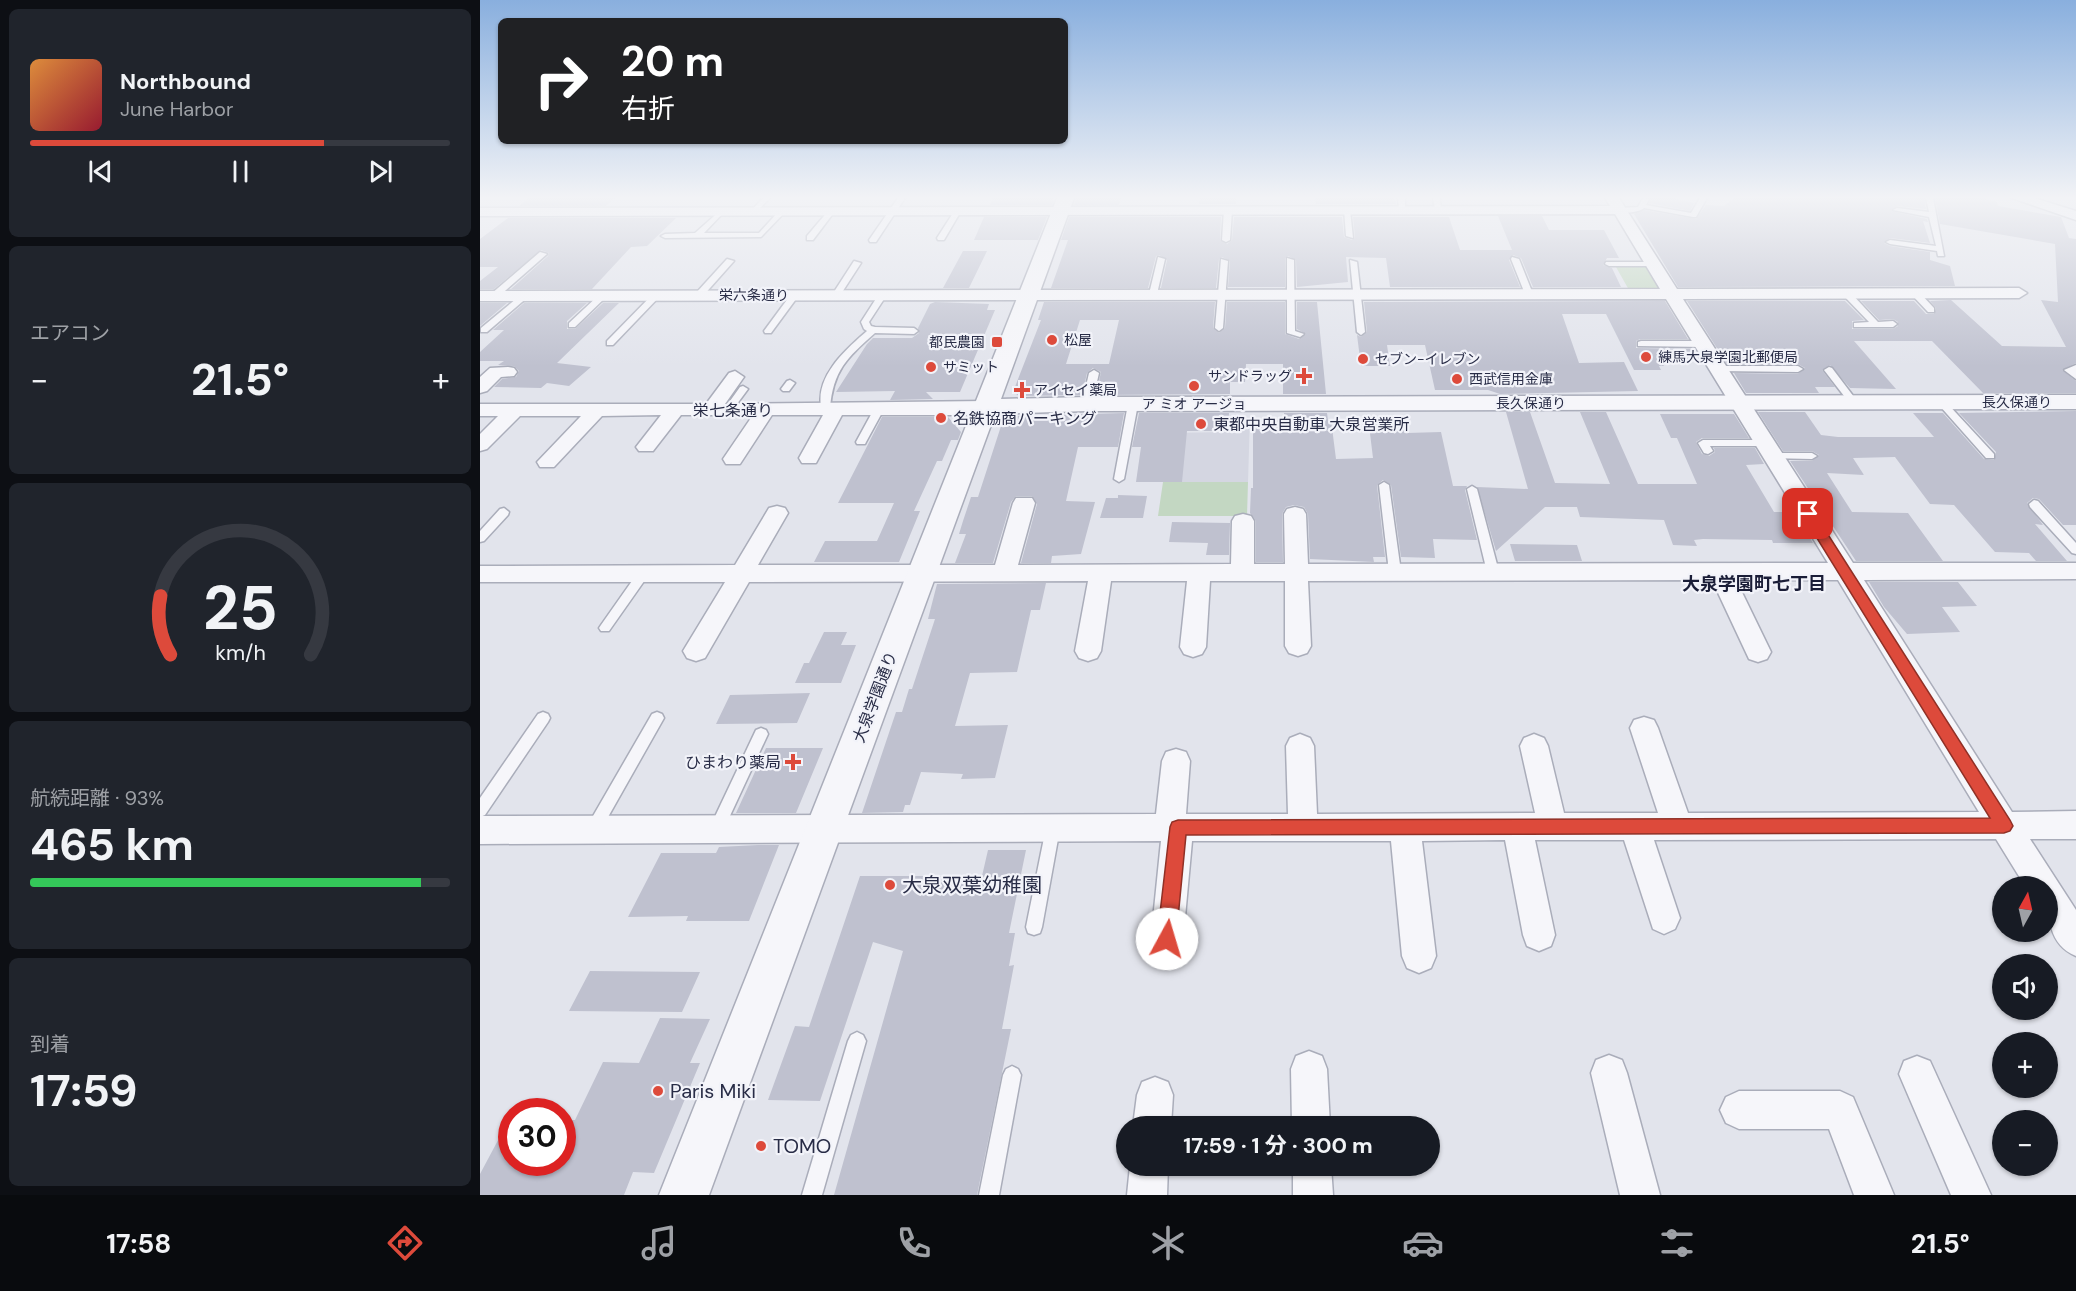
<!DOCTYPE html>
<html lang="ja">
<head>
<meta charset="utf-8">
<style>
	:root { --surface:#171b24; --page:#20242c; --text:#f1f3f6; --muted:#9ea1a6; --line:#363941; --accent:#dd4a3b }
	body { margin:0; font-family:"DM Sans","Noto Sans JP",sans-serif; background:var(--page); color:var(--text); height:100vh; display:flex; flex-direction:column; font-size:22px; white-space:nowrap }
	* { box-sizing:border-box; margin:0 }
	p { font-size:20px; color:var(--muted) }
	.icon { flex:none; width:33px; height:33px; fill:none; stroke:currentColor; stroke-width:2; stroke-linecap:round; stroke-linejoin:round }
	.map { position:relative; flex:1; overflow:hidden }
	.sheet { display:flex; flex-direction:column; gap:9px; padding:9px; background:#0d0f14; width:480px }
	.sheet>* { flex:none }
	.banner { position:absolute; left:18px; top:18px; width:570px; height:126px; border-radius:9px; box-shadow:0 2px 4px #0004; background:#202124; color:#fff; overflow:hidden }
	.needle { width:39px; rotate:8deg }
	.buttons { position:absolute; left:1512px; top:876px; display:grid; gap:12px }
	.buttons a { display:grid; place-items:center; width:66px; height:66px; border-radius:50%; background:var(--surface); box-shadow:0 2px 4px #0004; font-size:30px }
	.speed { position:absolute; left:18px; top:1098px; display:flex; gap:12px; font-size:30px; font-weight:700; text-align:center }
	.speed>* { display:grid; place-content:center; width:78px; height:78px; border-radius:50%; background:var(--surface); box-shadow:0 2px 4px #0004; line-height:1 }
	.speed .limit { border:9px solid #d22; background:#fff; color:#111 }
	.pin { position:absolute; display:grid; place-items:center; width:51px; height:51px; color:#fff; margin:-26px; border-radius:12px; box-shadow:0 3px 9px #0006 }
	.me { position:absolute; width:66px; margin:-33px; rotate:6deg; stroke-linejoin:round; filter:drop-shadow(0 0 4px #0008) }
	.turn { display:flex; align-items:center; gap:21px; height:126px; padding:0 24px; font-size:27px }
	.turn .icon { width:78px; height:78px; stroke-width:2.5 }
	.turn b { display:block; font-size:42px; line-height:51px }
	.big { font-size:45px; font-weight:700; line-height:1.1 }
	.sheet .card { flex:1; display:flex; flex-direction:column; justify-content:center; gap:9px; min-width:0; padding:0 21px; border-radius:9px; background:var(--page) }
	.sheet .dial { align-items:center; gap:0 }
	.dial svg { height:156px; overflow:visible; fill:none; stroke:var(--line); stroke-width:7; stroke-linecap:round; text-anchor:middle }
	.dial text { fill:var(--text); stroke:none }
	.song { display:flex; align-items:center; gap:18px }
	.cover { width:72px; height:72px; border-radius:9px; background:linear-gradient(135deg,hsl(30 70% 55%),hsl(350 70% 35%)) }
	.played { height:6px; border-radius:3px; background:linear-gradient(90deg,var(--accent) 70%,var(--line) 70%) }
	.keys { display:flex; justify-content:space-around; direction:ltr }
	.heat { display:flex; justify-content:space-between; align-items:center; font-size:33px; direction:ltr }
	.charge { height:9px; border-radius:4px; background:linear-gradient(90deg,#34c759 93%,var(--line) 0) }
	.trip { position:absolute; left:636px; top:1116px; width:324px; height:60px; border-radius:30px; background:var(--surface); box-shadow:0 2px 4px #0004; font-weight:700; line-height:60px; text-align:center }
	.tabs { display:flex; height:96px; justify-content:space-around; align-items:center; background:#090b0e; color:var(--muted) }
	.tabs .icon { width:42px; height:42px }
	.tabs .on { color:var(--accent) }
	.tabs b { font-size:27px; color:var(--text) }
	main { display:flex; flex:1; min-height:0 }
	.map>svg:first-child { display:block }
	.built { fill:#d4d6e1 }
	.green { fill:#c3d7c2 }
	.building { fill:#bfc1cf; fill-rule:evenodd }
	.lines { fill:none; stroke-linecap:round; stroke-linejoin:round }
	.service-casing { stroke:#aaadba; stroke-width:3 }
	.minor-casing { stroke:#aaadba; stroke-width:3 }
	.tertiary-casing { stroke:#aaadba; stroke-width:3 }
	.service { fill:#f6f6fa; fill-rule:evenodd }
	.minor { fill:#f6f6fa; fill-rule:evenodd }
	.tertiary { fill:#f6f6fa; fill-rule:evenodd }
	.route { fill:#dd4a3b; stroke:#903026; stroke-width:1.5 }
	.poi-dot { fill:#dd4a3b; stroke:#f2f3f9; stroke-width:2 }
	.labels { text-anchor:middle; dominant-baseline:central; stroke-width:4.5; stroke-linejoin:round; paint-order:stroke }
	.far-street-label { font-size:14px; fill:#282c46; stroke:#f2f3f9 }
	.far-poi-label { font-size:14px; fill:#282c46; stroke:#f2f3f9; text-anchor:start }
	.street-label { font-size:16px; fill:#282c46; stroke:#f2f3f9 }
	.poi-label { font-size:16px; fill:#282c46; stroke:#f2f3f9; text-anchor:start }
	.neighbourhood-label { font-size:18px; font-weight:bold; fill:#1a1d37; stroke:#f2f3f9 }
	.near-poi-label { font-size:20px; fill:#282c46; stroke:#f2f3f9; text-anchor:start }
</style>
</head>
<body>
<main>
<section class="sheet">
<div class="card">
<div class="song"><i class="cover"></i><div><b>Northbound</b><p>June Harbor</p></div></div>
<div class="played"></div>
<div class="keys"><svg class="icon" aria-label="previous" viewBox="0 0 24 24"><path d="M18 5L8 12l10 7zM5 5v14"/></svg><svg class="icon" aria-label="pause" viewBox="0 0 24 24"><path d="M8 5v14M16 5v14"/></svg><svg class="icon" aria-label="next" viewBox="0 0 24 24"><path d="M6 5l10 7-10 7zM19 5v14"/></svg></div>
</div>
<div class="card"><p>エアコン</p>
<div class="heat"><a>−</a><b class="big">21.5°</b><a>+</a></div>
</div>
<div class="card dial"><svg viewBox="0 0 100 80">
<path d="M14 69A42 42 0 1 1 86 69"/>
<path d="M14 69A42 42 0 0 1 9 39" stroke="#dd4a3b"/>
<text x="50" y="56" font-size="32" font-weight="700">25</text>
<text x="50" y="72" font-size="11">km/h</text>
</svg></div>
<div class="card"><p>航続距離 · 93%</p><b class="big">465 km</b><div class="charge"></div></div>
<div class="card"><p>到着</p><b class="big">17:59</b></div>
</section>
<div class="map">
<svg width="1596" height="1195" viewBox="0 0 1596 1195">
	<rect width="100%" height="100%" fill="#e2e4ec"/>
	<path class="built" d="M750 417H770L768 482H683L689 433 749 432Z"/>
	<path class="green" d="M1136 267H1168L1182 290H1149Z
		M683 482H768L767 516H678Z"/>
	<path class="building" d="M49 198H135L126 206H39Z
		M513 198H574L572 205H510Z
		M596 198H641L639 205H594Z
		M720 198H756V204H719Z
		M835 198H914L916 204H836Z
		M1171 198H1192L1214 203 1210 211 1169 203Z
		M1254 198H1444L1446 209 1417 206 1411 211 1447 219 1448 222 1443 221 1450 243 1410 238 1404 243 1410 246 1450 252V260L1470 266 1475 286 1198 287 1154 214 1164 210 1216 219 1226 205 1244 206Z
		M1455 198H1501L1517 202 1518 206 1581 217 1589 238 1596 239V363L1582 370 1596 381V393H1503L1452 341H1374L1416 389 1370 388 1350 365 1342 370 1355 387H1335L1339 393H1266L1254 373 1318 374 1325 368 1318 364H1247L1207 301H1365L1384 320 1372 321V329H1413L1418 326V322L1413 319 1399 320 1381 301H1434L1446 314H1454L1456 308 1450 301 1471 300 1522 346 1586 347 1561 300 1578 302 1575 244 1460 224Z
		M1018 216H1062L1069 230H1124L1139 258H1127L1123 265 1132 268 1141 287H1053L1041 258 1033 255 1029 260 1040 287H910L906 258 866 257 868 282 817 287 816 260 808 256 805 258V287H748L750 261 742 257 739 259 736 288H681L687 260 679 255 676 256 668 288H571L588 240H581L589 217H741L740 240 747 244 752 240 754 217H862L864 237 872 240 875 238 873 217H969L980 250H1032Z
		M504 217H567L558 240H494Z
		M22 218H196L167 246 151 247 112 289H31L68 256 69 253 61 250 14 289H0V281L18 267H0V239L28 218Z
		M483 251H507L489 288H463Z
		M1185 301 1208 339H1160L1156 341V348L1214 349 1220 359H1179L1184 366H1179L1181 370H1154L1126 314H1082L1099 363 1144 362 1158 391 1020 394 1008 390H955L945 345H907L910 366H881L877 335 881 337 887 332 884 302Z
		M455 302 509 304 507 310H515L480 392H446L453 399 410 400 415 391 356 392 387 344 393 338H432L439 333 438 328 450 304Z
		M564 302H735L733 328 739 333 745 328 747 302H805V334L819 339 826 334 817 329V302H837L846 394H803V364H766L765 382H750V394L616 395 621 372 613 368 607 373 602 395 539 396 533 392 561 320H558ZM600 320H639L629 364H586Z
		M0 303H27L0 326Z
		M44 303H107L87 321V329H95L123 303H139L77 363 111 367 89 386 67 383 61 388 14 387 22 379 36 377 39 371 34 366 18 365 24 361H0V352L24 330H13Z
		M1596 411V525H1583L1559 499 1553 498 1547 503 1563 525 1555 524 1587 561H1556L1549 553 1515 552 1474 505 1450 504 1415 457 1373 458 1384 475 1347 473 1372 512 1428 513 1463 561H1376L1310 461H1332L1339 455 1332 451H1303L1278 412H1325L1341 435 1358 437H1454L1433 413H1463L1504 459 1514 460 1516 452 1479 413Z
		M1026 412H1050L1075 483 1130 484 1100 412H1126L1158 484H1217L1197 438H1191L1180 414H1254L1269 438H1222L1216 442 1222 454 1229 456 1235 452 1234 448H1275L1284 464 1266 465 1294 512H1314L1333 543H1293L1292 540 1223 539 1214 540 1217 546 1193 545 1184 520 1100 517 1097 507H1065L1016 551 997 487 1048 489Z
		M644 413 638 447H598L586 501 615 502 601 554 572 556 571 563H541L557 504 552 496H536L531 502 513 563H475L486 534H479L483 521 491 497H498L522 423 537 416Z
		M659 413H749L748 431H707L702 482H656L661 447H652Z
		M804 413H847L848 420H851L856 459 893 458 888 417H924L927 433 961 432 973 486H987L985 490 997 540 953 539 955 558 921 557 911 485 903 480 897 485 905 557H893L894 562 830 559 828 514 824 507 814 505 806 507 802 514 803 562H776V521L770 513 771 488H773V420H804Z
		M402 417H468L481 432 478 440H471L462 461H457L434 511H440L419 562H334L345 541H397L414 503H358Z
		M638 495 667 496 663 518H620L626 498H638Z
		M692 522 750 523 749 555H726L728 543 689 542Z
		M1030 544 1097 545 1102 561H1035Z
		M1389 582H1478L1497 606 1462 607 1480 632 1427 634 1404 607Z
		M566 583 560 610H551L537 672 490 673 475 726 528 725 515 778 481 779 483 774 441 772 430 805H425L423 812 382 813 416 712H422L429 689H432L455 619H448L457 584Z
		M344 632H367L361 645H376L361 683H315L324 663H329Z
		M330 693 317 723 236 724 250 695Z
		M286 748H343L316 813H256Z
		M278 845H299L269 921H206L208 916 148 917 181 853H236L239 847Z
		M508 850H546L529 933H535L529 966 534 965 522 1029H531L497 1195H354L423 951 393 942 340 1101 288 1100 315 1026 329 1027 380 876H502Z
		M110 971 220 972 202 1012 89 1011Z
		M180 1018 230 1019 210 1063H220L174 1173 153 1172 144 1195H0V1174L32 1114V1162H82V1120H95L123 1062 159 1063Z"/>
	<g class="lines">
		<defs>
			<path id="service" d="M283 198H290L276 212H272V210Z
				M418 198H425L396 242H390L389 240Z
				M918 198H925V211L919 210Z
				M953 198H960L961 211 955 210Z
				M1163 198 1169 199 1166 205 1211 213 1220 198H1227L1216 217H1213L1164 208C1158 213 1142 214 1135 210L1139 208 1158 207Z
				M1446 198H1453L1464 256H1458L1457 251 1410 244 1406 242 1410 240 1456 246 1449 217 1413 210 1417 208 1449 212Z
				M748 208 752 210 750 240 746 242 742 240 744 210Z
				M242 209 244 210V212L224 233H279L300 210 306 211 281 237 185 238 181 236 185 234 215 233Z
				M864 209 870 210 873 238 866 236Z
				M349 210 355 211 333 240H327V236Z
				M475 210 481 211 464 240H458L457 238Z
				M60 252 67 254 17 298H11V294Z
				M678 257 685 259 677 294 673 296 669 294Z
				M1032 257 1039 259 1053 294 1052 296 1045 294 1031 259Z
				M807 258 814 260 815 331 824 334 820 337 807 333Z
				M247 259 254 261 222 297H216V293Z
				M741 259 748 261 743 328 739 331 735 328Z
				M870 260 877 262 885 332 881 335 877 332Z
				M374 261 381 263 359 297H353L352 295Z
				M1126 262H1173L1177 264 1173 266H1129L1125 264Z
				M1363 291H1369L1398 322 1413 321 1417 324 1413 327H1374V323L1389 322 1363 295Z
				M1432 291H1438L1454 308V312H1448L1432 295Z
				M174 293 181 295 133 345H127V341Z
				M312 293 319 295 291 333H285L284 331Z
				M42 294 49 296 7 332H1V328Z
				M120 294 127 296 95 327H89V323Z
				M399 294 406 296 389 322 391 326 395 327 434 328 438 331 434 334 395 333C367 358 353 370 350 409L348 411H342C333 378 365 350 387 331L384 329 381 322Z
				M1161 341H1223L1227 344 1223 347 1158 346V342Z
				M1596 365V379L1584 370Z
				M1238 366H1318L1323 369 1318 372 1235 371V367Z
				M1349 367 1352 368 1377 401V405H1371L1344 370Z
				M614 370 619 373 612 404 607 407 602 404 609 373Z
				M310 380 315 383 309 391H303L301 389 307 381Z
				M263 386 268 389 251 412H245V408L260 387Z
				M1462 400 1465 401 1514 454V458H1506L1459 405V401Z
				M653 401 658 404 644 479 639 482 634 479 648 404Z
				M399 406 404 409 386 442 385 444H377L376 442 394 409Z
				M1223 440H1284L1289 443 1284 446H1230L1233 451 1228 454 1224 453 1218 443Z
				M1292 453H1332L1337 456 1332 459 1288 458V454Z
				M904 482 909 485 921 572 915 576 909 572 899 485Z
				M992 486 997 489 1019 572 1013 576 1007 572 987 489Z
				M1554 500 1558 501 1596 543V554L1592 553 1550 507 1549 504Z
				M24 508 29 512 28 515 4 541 0 542V531L20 509Z
				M163 570 167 571 169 574 167 577 129 631H121L119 628 121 625 159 571Z
				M63 712 68 714 70 718 68 722 5 815 0 817V798L58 714Z
				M177 712 182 714 184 718 119 833 114 835 109 833 107 828 109 823 172 714Z
				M281 728 286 730 288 734 242 833 237 835 232 833 230 828 232 823 276 730Z
				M573 821 578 823 580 828 562 927 560 933 554 935 548 933 546 927 566 828 568 823Z
				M377 1032 383 1035 386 1041 342 1195H322L368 1041 371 1035Z
				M532 1066 538 1069 541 1075 519 1195H499L523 1075 526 1069Z"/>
			<path id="minor" d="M1125 198H1139L1197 289 1539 288 1547 293 1539 298 1203 299 1373 563H1596V579L1384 580 1532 812 1596 811V839H1550L1596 910V956C1567 944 1568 914 1568 886H1545L1516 839 1174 840 1200 918 1195 929 1184 934 1173 929 1144 840H1055L1075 935 1071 946 1059 951 1047 946 1043 935 1025 840 942 841 956 956 951 968 939 973 927 968 922 956 911 841H712L703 939 699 951 687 955 675 951 671 939 681 841 0 844V816L676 814 682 761 686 752 696 749 706 752 710 761 706 814H808L806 746 810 738 820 734 830 738 834 746 837 814 1055 813 1040 746 1044 738 1054 734 1064 738 1068 746 1084 813H1178L1150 728 1154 720 1164 717 1174 720 1178 728 1208 813 1499 812 1358 580H1256L1291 652 1287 659 1278 662 1269 659 1232 580 828 581 831 646 827 653 818 656 809 653 805 646V581H730L726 647 722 654 713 657 704 654 700 647 707 581H631L621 651 617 658 608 661 599 658 595 651 608 581 269 582 225 658 216 661 207 658 203 651 245 582H0V566L255 565 289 508 297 506 305 508 308 513 278 565H515L533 503 536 498H552L555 503 538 565 751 564 752 521 755 516 763 514 771 516 774 521V564H805L804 514 807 509 815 507 823 509 826 514 828 564 1348 563 1186 299 0 301V291L1180 289 1135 214 0 216V208L1130 206Z
				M1532 198H1554L1596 211V220Z
				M28 367 34 368 37 372 34 376 21 377 7 391 0 393V377L10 368Z
				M255 371 264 377 245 404 506 401 516 407 513 411 486 415H362L336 463H322L319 458 343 415H292L260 464H246L243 459 273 415H201L173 451H159L156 447 181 415 122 416 74 467H60L57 462 101 416H40L7 449 0 451V434L18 416H0V404H226L249 373Z
				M829 1051 842 1056 847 1069 850 1126H812L811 1069 816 1056Z
				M1129 1055 1142 1060 1147 1073 1180 1195H1140L1111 1073 1116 1060Z
				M1437 1056 1450 1061 1511 1195H1471L1419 1074 1424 1061Z
				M675 1077 688 1082 693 1095 691 1126H653L657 1095 662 1082Z
				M1259 1091H1360L1373 1097 1414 1195H1374L1349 1129H1259L1246 1123 1240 1110 1246 1097Z
				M650 1166H688L687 1195H647Z
				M813 1166H851L853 1195H813Z"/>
			<path id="tertiary" d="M577 198H594L521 399 607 397 1596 395V409L607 411 515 414 229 1195H179Z"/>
		</defs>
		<use href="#service" class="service-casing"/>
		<use href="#minor" class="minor-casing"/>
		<use href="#tertiary" class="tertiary-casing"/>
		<use href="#service" class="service"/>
		<use href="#minor" class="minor"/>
		<use href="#tertiary" class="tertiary"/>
	</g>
	<linearGradient id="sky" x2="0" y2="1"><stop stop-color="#89afde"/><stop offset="0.54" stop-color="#f2f3f6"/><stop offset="1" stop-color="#f2f3f6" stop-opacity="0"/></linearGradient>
	<rect width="1596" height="366" fill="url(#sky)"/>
	<path class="route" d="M1328 510 1333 511 1530 820 1533 826 1530 831 1524 833 706 835 696 939 693 945 687 948 680 945 677 939 690 827 692 822 698 820 1510 818 1322 514Z"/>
	<g class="poi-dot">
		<circle cx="572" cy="340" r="6"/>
		<rect x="511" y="336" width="12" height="12" rx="3"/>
		<circle cx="1166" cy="357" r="6"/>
		<circle cx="883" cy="359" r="6"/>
		<circle cx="451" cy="367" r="6"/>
		<path d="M821 367h6v6h6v6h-6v6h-6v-6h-6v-6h6z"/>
		<circle cx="977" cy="379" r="6"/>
		<circle cx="714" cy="386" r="6"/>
		<path d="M539 381h6v6h6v6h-6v6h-6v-6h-6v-6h6z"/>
		<circle cx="461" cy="418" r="6"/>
		<circle cx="721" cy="424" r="6"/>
		<path d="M310 753h6v6h6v6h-6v6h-6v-6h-6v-6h6z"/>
		<circle cx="410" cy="885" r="6"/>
		<circle cx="178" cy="1091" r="6"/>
		<circle cx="281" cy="1146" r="6"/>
	</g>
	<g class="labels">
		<g class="far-street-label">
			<text x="274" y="295">栄六条通り</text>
			<text x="1537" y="402">長久保通り</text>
			<text x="1051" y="403">長久保通り</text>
		</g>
		<g class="far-poi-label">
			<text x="584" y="340">松屋</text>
			<text x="505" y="342" text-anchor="end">都民農園</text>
			<text x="1178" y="357">練馬大泉学園北郵便局</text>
			<text x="895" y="359">セブン-イレブン</text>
			<text x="463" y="367">サミット</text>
			<text x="812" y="376" text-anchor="end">サンドラッグ</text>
			<text x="989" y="379">西武信用金庫</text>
			<text x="554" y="390">アイセイ薬局</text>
			<text x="714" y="404" text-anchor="middle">ア ミオ アージョ</text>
		</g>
		<g class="street-label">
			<text x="253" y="410">栄七条通り</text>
			<text transform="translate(395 697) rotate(-69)">大泉学園通り</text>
		</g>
		<g class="poi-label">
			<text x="473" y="418">名鉄協商パーキング</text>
			<text x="733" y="424">東都中央自動車 大泉営業所</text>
			<text x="301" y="762" text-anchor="end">ひまわり薬局</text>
		</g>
		<g class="neighbourhood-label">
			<text x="1274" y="584">大泉学園町七丁目</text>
		</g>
		<g class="near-poi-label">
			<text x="422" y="885">大泉双葉幼稚園</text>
			<text x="190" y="1091">Paris Miki</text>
			<text x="293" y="1146">TOMO</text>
		</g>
	</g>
</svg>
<div class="buttons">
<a><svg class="needle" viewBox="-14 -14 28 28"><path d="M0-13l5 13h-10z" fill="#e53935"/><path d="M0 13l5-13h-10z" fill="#9ea1a6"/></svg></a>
<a><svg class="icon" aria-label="sound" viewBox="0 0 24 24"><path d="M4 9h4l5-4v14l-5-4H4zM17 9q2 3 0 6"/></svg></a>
<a>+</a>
<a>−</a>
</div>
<div class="speed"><div class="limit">30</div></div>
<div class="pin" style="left:1328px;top:514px;background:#d93025"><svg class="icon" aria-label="arrive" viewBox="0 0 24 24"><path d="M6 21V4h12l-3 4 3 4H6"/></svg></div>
<svg class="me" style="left:687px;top:939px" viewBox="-20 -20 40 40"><circle r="19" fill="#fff"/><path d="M0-13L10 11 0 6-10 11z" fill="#dd4a3b"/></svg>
<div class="trip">17:59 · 1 分 · 300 m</div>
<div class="banner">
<div class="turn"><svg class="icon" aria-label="right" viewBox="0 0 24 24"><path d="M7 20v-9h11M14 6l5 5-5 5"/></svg><div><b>20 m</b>右折</div></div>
</div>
</div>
</main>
<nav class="tabs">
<b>17:58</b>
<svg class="icon on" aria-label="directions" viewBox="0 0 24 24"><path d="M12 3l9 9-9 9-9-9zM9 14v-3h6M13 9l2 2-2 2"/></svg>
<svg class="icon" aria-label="music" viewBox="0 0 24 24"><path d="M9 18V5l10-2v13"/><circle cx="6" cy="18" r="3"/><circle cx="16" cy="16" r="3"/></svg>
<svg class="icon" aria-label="phone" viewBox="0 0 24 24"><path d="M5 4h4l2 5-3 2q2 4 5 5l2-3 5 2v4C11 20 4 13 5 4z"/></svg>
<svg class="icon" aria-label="climate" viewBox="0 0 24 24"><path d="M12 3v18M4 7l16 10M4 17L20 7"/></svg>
<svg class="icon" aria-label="car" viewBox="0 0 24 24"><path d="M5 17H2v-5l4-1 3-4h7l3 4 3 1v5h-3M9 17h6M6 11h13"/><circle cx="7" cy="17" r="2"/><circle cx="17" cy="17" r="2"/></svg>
<svg class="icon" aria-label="filters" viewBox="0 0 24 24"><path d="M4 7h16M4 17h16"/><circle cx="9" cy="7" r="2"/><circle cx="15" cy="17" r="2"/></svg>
<b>21.5°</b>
</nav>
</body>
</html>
